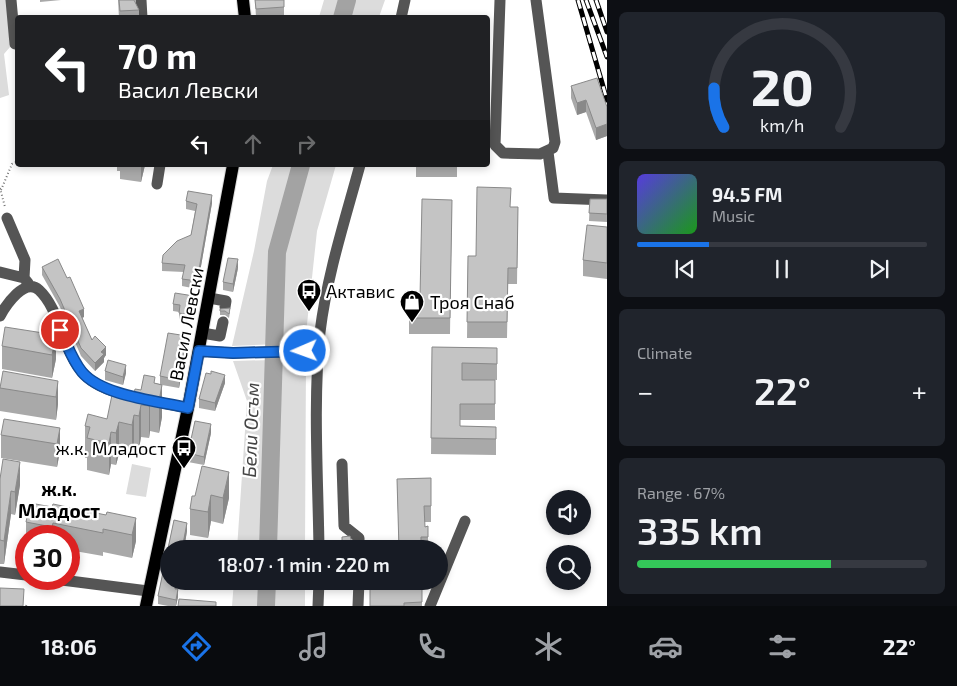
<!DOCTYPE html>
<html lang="en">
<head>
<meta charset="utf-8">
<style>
	:root { --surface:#171b24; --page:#20242c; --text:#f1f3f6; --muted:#9ea1a6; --line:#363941; --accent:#1a73e8 }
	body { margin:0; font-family:"Exo 2",sans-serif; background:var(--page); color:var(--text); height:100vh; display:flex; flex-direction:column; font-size:19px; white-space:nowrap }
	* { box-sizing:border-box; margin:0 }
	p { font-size:16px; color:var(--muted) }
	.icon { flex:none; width:28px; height:28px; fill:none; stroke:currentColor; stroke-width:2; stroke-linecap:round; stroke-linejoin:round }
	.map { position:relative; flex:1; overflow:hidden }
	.panel { display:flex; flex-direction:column; gap:12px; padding:12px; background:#0d0f14; width:350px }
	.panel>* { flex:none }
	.banner { position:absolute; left:15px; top:15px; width:475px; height:152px; border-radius:5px; box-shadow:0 2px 8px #0003; background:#202124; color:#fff; overflow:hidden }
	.tools { position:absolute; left:546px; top:490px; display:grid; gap:10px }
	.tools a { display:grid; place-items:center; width:45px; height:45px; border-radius:50%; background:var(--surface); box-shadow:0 2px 8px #0003; font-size:25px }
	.speed { position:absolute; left:15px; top:525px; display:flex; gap:10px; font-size:25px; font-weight:700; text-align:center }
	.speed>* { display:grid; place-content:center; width:65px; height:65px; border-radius:50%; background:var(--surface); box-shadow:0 2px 8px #0003; line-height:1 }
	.speed .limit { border:8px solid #d22; background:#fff; color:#111 }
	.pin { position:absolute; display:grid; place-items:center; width:42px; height:42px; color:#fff; margin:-21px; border:2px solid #fff; border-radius:50%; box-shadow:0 1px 5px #0007 }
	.me { position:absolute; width:55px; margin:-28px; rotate:268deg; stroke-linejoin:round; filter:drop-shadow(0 0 4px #0008) }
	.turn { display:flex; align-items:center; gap:18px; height:105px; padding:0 20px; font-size:22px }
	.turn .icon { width:65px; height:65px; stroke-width:2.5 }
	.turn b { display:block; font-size:35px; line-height:42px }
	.lanes { display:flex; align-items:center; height:48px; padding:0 20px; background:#0003; justify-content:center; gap:25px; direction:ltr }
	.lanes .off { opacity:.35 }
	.big { font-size:38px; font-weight:600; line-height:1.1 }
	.panel .tile { flex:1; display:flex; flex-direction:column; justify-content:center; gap:8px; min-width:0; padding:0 18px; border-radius:8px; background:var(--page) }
	.panel .dial { align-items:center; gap:0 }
	.dial svg { height:130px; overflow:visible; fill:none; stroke:var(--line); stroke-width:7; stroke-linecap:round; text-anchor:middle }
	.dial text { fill:var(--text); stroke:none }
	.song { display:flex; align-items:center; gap:15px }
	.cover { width:60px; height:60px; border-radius:8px; background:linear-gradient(135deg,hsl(250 70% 55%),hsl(120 70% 35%)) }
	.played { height:5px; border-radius:2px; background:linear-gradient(90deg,var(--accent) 25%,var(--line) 25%) }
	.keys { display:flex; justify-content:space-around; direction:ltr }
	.heat { display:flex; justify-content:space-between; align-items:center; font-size:28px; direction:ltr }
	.charge { height:8px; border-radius:4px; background:linear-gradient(90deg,#34c759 67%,var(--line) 0) }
	.trip { position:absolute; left:160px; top:540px; width:288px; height:50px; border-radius:25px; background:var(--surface); box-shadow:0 2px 8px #0003; font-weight:600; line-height:50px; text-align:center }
	.tab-bar { display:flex; height:80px; justify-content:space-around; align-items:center; background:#090b0e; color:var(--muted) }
	.tab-bar .icon { width:35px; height:35px }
	.tab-bar .on { color:var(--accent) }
	.tab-bar b { font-size:22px; color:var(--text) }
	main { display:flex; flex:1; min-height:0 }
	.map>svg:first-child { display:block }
	.green { fill:#dcdcdc }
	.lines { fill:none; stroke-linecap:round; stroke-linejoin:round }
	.river { stroke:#a3a3a3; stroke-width:18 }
	.major-casing { stroke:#dbdbdb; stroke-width:14 }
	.path { stroke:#777; stroke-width:2; stroke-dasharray:1 2.5; stroke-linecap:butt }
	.minor { stroke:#555; stroke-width:11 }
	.major { stroke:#000; stroke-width:12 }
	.rail-casing { stroke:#000; stroke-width:5 }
	.rail { stroke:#fff; stroke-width:3; stroke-dasharray:9; stroke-linecap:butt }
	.wall { fill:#a9a9a9 }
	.shaded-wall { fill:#898989 }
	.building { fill:#c4c4c4; stroke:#898989 }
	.route-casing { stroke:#114b97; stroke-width:12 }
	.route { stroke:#1a73e8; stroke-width:9 }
	.labels { text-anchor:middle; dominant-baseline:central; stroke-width:4.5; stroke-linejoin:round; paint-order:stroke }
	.poi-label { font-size:18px; fill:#000; stroke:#fff; text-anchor:start }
	.street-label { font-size:18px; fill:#000; stroke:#fff }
	.water-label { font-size:19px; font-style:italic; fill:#444; stroke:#fff }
	.neighbourhood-label { font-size:19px; font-weight:bold; fill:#000; stroke:#fff }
</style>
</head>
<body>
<main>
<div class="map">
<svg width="607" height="606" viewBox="0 0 607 606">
	<rect width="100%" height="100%" fill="#fff"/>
	<path class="green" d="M0 0H7L10 47 4 54 9 95 0 98Z
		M324 0H385L379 17H319Z
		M273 165H336L317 231 305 343 232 346 254 251 267 181Z
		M306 359 305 549H237L247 401 233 361Z
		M132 464 151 468 146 497 126 494Z
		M234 581H305V606H232Z"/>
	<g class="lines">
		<path class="river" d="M342 18 347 0
			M268 549 277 252 301 165
			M266 606 267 581"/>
		<defs>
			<path id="major" d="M243 0 245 18
				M146 606 188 408 233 165"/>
		</defs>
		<use href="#major" class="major-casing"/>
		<path class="path" d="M0 188 5 207
			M1 190 12 164 18 161
			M308 342V327H311
			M26 606 27 604"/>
		<path class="minor" d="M11 0 15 44H18
			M141 0 142 18
			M500 0 495 145 503 153 540 154 553 148 555 142 536 0
			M401 18 405 0
			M548 152 554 198 607 200
			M157 184 160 165
			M7 218 25 260 24 278
			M0 272 24 278 28 283
			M209 298 226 301 225 307
			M0 316C6 305 25 277 39 290 63 312 62 360 92 381 115 397 160 402 188 408
			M202 333 220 336 223 322
			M199 351 233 353 305 351
			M342 464 344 526 359 538V549
			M319 549C318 477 313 403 320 332 327 275 345 220 360 165
			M0 572 26 575
			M54 579 148 591
			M318 606 319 581
			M358 606 359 581
			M430 606 465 521"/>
		<use href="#major" class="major"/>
		<defs>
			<path id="rail" d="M578 0 607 100
				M586 0 607 57
				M596 0 607 32"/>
		</defs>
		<use href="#rail" class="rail-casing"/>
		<use href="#rail" class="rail"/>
	</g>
	<path class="wall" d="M40 0H61L40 2Z
		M118 0H134L139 10V18H119Z
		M255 0 284 7V15L256 17Z
		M571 86 607 107V136L596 140 586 112 577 115 571 98Z
		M117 165H145L141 182 120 179V171H117Z
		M416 165H457V177H416Z
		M590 199H607V222L589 221Z
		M452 200 450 334H409V298H420Z
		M186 201 212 203 197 289 182 286V279L184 272 162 271V263L191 235 195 211 186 209Z
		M511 207H518L517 284H508L507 338H467L468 256H476Z
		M607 227V279L583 276V260Z
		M42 267 84 317 82 318 92 340 106 355 104 358V362L95 371 81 356 60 307 42 275Z
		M238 268 233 292 223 290V282Z
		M194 303 190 322 179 320V312L173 311V304Z
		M220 309 230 312 229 318 225 315H220Z
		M56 335V359L52 378 2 369V346Z
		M187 345 179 388 162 385V417L159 433 150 431 149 438 141 437 139 449 134 448 132 457 119 454 116 465 111 464 109 475 87 470V458H85V426L107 419 155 383 160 384V376Z
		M432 347 497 348V380L462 379 495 380V420H460V426L496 427V455L431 454Z
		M105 371 126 373 123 385 105 380Z
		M211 374 225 383 215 411 199 408V399Z
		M58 381V404L56 420 0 411V387Z
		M60 428V451L57 467 1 458V435Z
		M211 433 204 465 188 462V453Z
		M229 472V498L223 524 211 521 208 538 190 535V509L195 496Z
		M431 478V522H424L425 527 428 526V549H399L397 479Z
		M0 479 20 485 15 515 11 514 4 564H0Z
		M52 507 106 515 136 518V541L132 558 103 552V556L69 550V536H26V522Z
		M174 520 187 523V531L184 549H169V581H178L176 589H178V597L176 606H168L158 604V596Z
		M422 581V606H370V582Z"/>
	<path class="shaded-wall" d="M586 100V112L577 115V103Z
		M607 124V136L596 140V128Z
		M141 165H145L141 182Z
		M212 195V203L197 289V281Z
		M238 259V268L233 292V284Z
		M194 296V303L190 322V315Z
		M84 309V317L79 319V311Z
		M56 335V359L52 378V355Z
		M187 336V345L179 388V380Z
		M106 347V355L104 358V362L95 371V363L101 352Z
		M126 365V373L123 385V377Z
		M225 375V383L215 411V403Z
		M58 381V404L56 420V397Z
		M162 385V417L159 433V401Z
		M150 399V431L149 438V406Z
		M141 405V437L139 449V416Z
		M134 415V448L132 457V425Z
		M119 422V454L116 465V433Z
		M211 424V433L204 465V457Z
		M60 428V451L57 467V444Z
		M111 432V464L109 475V443Z
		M20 462V485L15 515V492Z
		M229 472V498L223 524V498Z
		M11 491V514L4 564V541Z
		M211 495V521L208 538V512Z
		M136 518V541L132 558V535Z
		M187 523V531L184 549H182Z
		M176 581H178L175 597V589Z
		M178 589V597L176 606V600Z"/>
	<path class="building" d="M119 0H134L139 10 120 11Z
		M255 0H284V7L256 9Z
		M597 78 607 107V124L596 128 586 100 577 103 571 86Z
		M477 187 511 188 510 207H518L517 268H508L507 322H467L468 256H476Z
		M188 191 212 195 197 281 182 279 185 265 162 263 163 255 177 241 191 235 197 204 186 201Z
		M422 199 452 200 450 318H409V298H420Z
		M590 199H607V214L589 213Z
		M587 225 607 227V263L583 260Z
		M228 258 238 259 233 284 223 282Z
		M58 259 67 278 70 277 84 309 79 311 92 340 95 336 106 347 101 352 104 354 95 363 81 348 60 299 42 267Z
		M175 293 194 296 190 315 179 313 180 305 173 304Z
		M230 308 229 314 225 311H220V309Z
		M5 327 56 335 52 355 2 346Z
		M168 333 187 336 179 380 160 376Z
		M432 347 497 348V364L462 363V380H495V404H460V426L496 427V439L431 438Z
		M108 360 126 365 123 377 105 371Z
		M3 371 58 381 56 397 0 388Z
		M211 371 225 375 215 403 199 399 206 373 211 374Z
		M144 375 155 377 154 383 162 385 159 401 150 399 149 406 141 405 139 416 134 415 132 425 119 422 116 433 111 432 109 443 87 438 90 427 85 426 88 414 107 419 112 395 133 399 135 389 141 390Z
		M4 419 60 428 57 444 1 435Z
		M195 421 211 424 204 457 188 453Z
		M3 459 20 462 15 492 11 491 4 541 0 540V479Z
		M202 466 229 472 223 498 211 495 208 512 190 509 192 496H195Z
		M431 478V506H424L425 527 428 526V537H421V549H399L397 479Z
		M30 503 52 507 53 504 106 515 107 512 136 518 132 535 103 529V533L53 523 52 527 26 522Z
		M174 520 187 523 182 549H169V581H176L175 589H178L176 600 158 596Z
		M350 536 354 549H342V537Z
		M422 581V602L404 603V606H370V582Z
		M0 588 24 589 23 606H0Z
		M179 599 216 602V606H178Z"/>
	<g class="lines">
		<defs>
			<path id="route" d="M60 330C67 344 72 360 82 372 102 396 158 401 188 408L199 351 233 353 305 351"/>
		</defs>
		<use href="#route" class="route-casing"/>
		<use href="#route" class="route"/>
	</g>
	<defs>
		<symbol id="bus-pin" viewBox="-11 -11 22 30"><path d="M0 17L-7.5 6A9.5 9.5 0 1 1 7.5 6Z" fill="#000" stroke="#fff"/><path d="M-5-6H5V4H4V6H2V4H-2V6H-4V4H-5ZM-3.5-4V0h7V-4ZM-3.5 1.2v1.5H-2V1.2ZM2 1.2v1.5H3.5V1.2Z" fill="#fff"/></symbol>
		<symbol id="shop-pin" viewBox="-11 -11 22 30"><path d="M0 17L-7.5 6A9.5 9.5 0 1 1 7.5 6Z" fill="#000" stroke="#fff"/><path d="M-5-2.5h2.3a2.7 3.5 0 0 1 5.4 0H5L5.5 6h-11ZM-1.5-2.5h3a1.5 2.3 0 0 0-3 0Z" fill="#fff"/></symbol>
	</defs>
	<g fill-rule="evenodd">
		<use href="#bus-pin" x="295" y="277" width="28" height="38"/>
		<use href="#shop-pin" x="398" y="288" width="28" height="38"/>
		<use href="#bus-pin" x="170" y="434" width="28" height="38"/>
	</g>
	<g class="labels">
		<g class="poi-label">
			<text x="326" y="291">Актавис</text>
			<text x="430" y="302">Троя Снаб</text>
			<text x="166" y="448" text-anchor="end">ж.к. Младост</text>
		</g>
		<g class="street-label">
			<text transform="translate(186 324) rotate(-79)">Васил Левски</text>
		</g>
		<g class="water-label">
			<text transform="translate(250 430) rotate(-88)">Бели Осъм</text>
		</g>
		<g class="neighbourhood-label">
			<text x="59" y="488">ж.к.<tspan x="59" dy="22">Младост</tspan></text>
		</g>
	</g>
</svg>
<div class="tools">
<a><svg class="icon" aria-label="sound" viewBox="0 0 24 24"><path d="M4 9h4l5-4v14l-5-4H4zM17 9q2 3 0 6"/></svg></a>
<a><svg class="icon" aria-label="search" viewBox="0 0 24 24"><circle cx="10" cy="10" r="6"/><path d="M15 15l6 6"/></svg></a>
</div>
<div class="speed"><div class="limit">30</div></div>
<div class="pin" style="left:60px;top:330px;background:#d93025"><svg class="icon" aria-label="arrive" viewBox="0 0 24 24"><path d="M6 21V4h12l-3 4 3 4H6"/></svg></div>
<svg class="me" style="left:305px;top:351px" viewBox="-20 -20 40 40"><circle r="17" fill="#1a73e8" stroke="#fff" stroke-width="3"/><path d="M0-11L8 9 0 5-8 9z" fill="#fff"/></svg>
<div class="trip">18:07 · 1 min · 220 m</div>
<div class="banner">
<div class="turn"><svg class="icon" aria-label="left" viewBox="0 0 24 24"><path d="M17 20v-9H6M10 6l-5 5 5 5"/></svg><div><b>70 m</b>Васил Левски</div></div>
<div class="lanes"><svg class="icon" aria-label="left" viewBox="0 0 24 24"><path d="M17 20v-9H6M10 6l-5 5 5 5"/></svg><svg class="icon off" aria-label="ahead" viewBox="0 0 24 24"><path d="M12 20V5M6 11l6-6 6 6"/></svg><svg class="icon off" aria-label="right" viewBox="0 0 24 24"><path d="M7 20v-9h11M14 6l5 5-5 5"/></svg></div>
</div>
</div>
<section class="panel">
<div class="tile dial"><svg viewBox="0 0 100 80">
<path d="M14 69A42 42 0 1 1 86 69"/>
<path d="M14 69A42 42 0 0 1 8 45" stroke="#1a73e8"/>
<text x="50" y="56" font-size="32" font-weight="700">20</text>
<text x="50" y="72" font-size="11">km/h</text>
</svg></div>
<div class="tile">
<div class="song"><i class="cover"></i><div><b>94.5 FM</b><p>Music</p></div></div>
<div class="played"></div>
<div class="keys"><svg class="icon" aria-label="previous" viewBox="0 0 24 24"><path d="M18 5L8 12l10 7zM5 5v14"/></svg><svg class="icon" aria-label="pause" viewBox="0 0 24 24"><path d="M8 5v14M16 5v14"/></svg><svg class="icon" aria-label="next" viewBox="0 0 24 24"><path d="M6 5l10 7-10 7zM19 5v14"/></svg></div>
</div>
<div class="tile"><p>Climate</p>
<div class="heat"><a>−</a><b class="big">22°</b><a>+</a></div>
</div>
<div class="tile"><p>Range · 67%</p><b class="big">335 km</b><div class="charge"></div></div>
</section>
</main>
<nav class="tab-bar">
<b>18:06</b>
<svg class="icon on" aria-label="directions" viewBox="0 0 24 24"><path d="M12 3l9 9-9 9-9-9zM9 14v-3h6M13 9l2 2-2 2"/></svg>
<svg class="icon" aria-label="music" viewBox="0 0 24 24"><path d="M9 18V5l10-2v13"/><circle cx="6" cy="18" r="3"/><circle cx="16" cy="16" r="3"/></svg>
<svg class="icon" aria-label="phone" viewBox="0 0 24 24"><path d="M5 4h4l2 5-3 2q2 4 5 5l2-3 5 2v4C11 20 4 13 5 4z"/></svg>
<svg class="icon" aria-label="climate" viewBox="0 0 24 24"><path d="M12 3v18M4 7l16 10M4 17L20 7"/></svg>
<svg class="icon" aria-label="car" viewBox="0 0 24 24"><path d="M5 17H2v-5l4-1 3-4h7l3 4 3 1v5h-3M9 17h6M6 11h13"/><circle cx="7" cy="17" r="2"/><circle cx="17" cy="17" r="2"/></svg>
<svg class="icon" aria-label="filters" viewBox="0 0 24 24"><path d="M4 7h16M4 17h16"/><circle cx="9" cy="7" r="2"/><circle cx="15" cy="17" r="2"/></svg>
<b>22°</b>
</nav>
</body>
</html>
